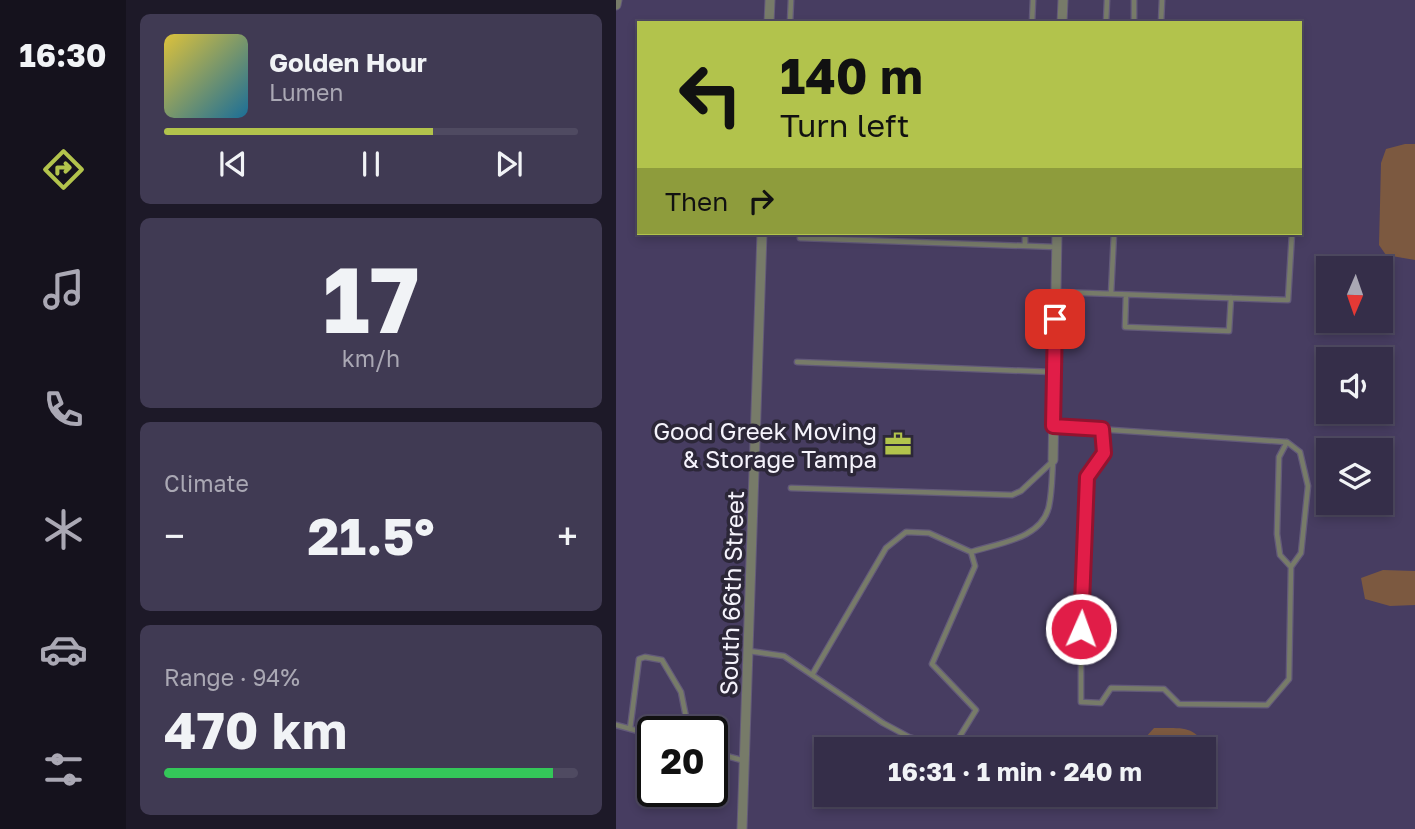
<!DOCTYPE html>
<html lang="en">
<head>
<meta charset="utf-8">
<style>
	:root { --surface:#352e49; --page:#403a53; --text:#f1f3f6; --muted:#aaa8b4; --line:#4f4a61; --accent:#b2c34c }
	body { margin:0; font-family:"Golos Text",sans-serif; background:var(--page); color:var(--text); height:100vh; display:flex; flex-direction:column; font-size:26px; white-space:nowrap }
	* { box-sizing:border-box; margin:0 }
	p { font-size:23px; color:var(--muted) }
	.icon { flex:none; width:38px; height:38px; fill:none; stroke:currentColor; stroke-width:2; stroke-linecap:round; stroke-linejoin:round }
	.map { position:relative; flex:1; overflow:hidden }
	.side { display:flex; flex-direction:column; gap:14px; padding:14px; background:#1d1928; width:490px }
	.side>* { flex:none }
	.top-card { position:absolute; left:21px; top:21px; width:665px; height:214px; border-radius:0px; box-shadow:0 4px 10px #0003,0 0 0 2px var(--line); background:#b2c34c; color:#111; overflow:hidden }
	.needle { width:46px; rotate:182deg }
	.fabs { position:absolute; left:700px; top:256px; display:grid; gap:14px }
	.fabs a { display:grid; place-items:center; width:77px; height:77px; border-radius:0px; background:var(--surface); box-shadow:0 4px 10px #0003,0 0 0 2px var(--line); font-size:35px }
	.speed { position:absolute; left:21px; top:716px; display:flex; gap:14px; font-size:35px; font-weight:700; text-align:center }
	.speed>* { display:grid; place-content:center; width:91px; height:91px; border-radius:50%; background:var(--surface); box-shadow:0 4px 10px #0003,0 0 0 2px var(--line); line-height:1 }
	.speed .limit { border:4px solid #111; border-radius:10px; background:#fff; color:#111 }
	.pin { position:absolute; display:grid; place-items:center; width:60px; height:60px; color:#fff; margin:-30px; border-radius:14px; box-shadow:0 4px 10px #0006 }
	.me { position:absolute; width:77px; margin:-38px; rotate:2deg; stroke-linejoin:round; filter:drop-shadow(0 0 5px #0008) }
	.turn { display:flex; align-items:center; gap:24px; height:147px; padding:0 28px; font-size:32px }
	.turn .icon { width:91px; height:91px; stroke-width:2.5 }
	.turn b { display:block; font-size:49px; line-height:60px }
	.then { display:flex; align-items:center; height:66px; padding:0 28px; background:#0003; gap:14px; font-size:26px }
	.big { font-size:52px; font-weight:700; line-height:1.1 }
	.side .card { flex:1; display:flex; flex-direction:column; justify-content:center; gap:10px; min-width:0; padding:0 24px; border-radius:10px; background:var(--page) }
	.side .dial { align-items:center; gap:0 }
	.dial b { font-size:91px; line-height:1 }
	.song { display:flex; align-items:center; gap:21px }
	.cover { width:84px; height:84px; border-radius:10px; background:linear-gradient(135deg,hsl(50 70% 55%),hsl(200 70% 35%)) }
	.played { height:7px; border-radius:4px; background:linear-gradient(90deg,var(--accent) 65%,var(--line) 65%) }
	.keys { display:flex; justify-content:space-around; direction:ltr }
	.heat { display:flex; justify-content:space-between; align-items:center; font-size:38px; direction:ltr }
	.charge { height:10px; border-radius:5px; background:linear-gradient(90deg,#34c759 94%,var(--line) 0) }
	.trip { position:absolute; left:198px; top:737px; width:402px; height:70px; border-radius:0px; background:var(--surface); box-shadow:0 4px 10px #0003,0 0 0 2px var(--line); font-weight:700; line-height:70px; text-align:center }
	main { display:flex; flex:1; min-height:0 }
	.menu { display:flex; flex-direction:column; width:126px; justify-content:space-around; align-items:center; background:#15121d; color:var(--muted) }
	.menu .icon { width:49px; height:49px }
	.menu .on { color:var(--accent) }
	.menu b { font-size:32px; color:var(--text) }
	.map>svg:first-child { display:block }
	.green { fill:#7c5940 }
	.lines { fill:none; stroke-linecap:round; stroke-linejoin:round }
	.service-casing { stroke:#635a7a; stroke-width:7 }
	.minor-casing { stroke:#635a7a; stroke-width:11 }
	.service { stroke:#777b69; stroke-width:4.5 }
	.minor { stroke:#777b69; stroke-width:9 }
	.route-casing { stroke:#92132f; stroke-width:18 }
	.route { stroke:#e11d48; stroke-width:12 }
	.labels { text-anchor:middle; dominant-baseline:central; stroke-width:7; stroke-linejoin:round; paint-order:stroke }
	.poi-label { font-size:24px; fill:#f5f3fc; stroke:#2c2738; text-anchor:end }
	.street-label { font-size:24px; fill:#f5f3fc; stroke:#2c2738 }
</style>
</head>
<body>
<main>
<nav class="menu">
<b>16:30</b>
<svg class="icon on" aria-label="directions" viewBox="0 0 24 24"><path d="M12 3l9 9-9 9-9-9zM9 14v-3h6M13 9l2 2-2 2"/></svg>
<svg class="icon" aria-label="music" viewBox="0 0 24 24"><path d="M9 18V5l10-2v13"/><circle cx="6" cy="18" r="3"/><circle cx="16" cy="16" r="3"/></svg>
<svg class="icon" aria-label="phone" viewBox="0 0 24 24"><path d="M5 4h4l2 5-3 2q2 4 5 5l2-3 5 2v4C11 20 4 13 5 4z"/></svg>
<svg class="icon" aria-label="climate" viewBox="0 0 24 24"><path d="M12 3v18M4 7l16 10M4 17L20 7"/></svg>
<svg class="icon" aria-label="car" viewBox="0 0 24 24"><path d="M5 17H2v-5l4-1 3-4h7l3 4 3 1v5h-3M9 17h6M6 11h13"/><circle cx="7" cy="17" r="2"/><circle cx="17" cy="17" r="2"/></svg>
<svg class="icon" aria-label="filters" viewBox="0 0 24 24"><path d="M4 7h16M4 17h16"/><circle cx="9" cy="7" r="2"/><circle cx="15" cy="17" r="2"/></svg>
</nav>
<section class="side">
<div class="card">
<div class="song"><i class="cover"></i><div><b>Golden Hour</b><p>Lumen</p></div></div>
<div class="played"></div>
<div class="keys"><svg class="icon" aria-label="previous" viewBox="0 0 24 24"><path d="M18 5L8 12l10 7zM5 5v14"/></svg><svg class="icon" aria-label="pause" viewBox="0 0 24 24"><path d="M8 5v14M16 5v14"/></svg><svg class="icon" aria-label="next" viewBox="0 0 24 24"><path d="M6 5l10 7-10 7zM19 5v14"/></svg></div>
</div>
<div class="card dial"><b>17</b><p>km/h</p></div>
<div class="card"><p>Climate</p>
<div class="heat"><a>−</a><b class="big">21.5°</b><a>+</a></div>
</div>
<div class="card"><p>Range · 94%</p><b class="big">470 km</b><div class="charge"></div></div>
</section>
<div class="map">
<svg width="799" height="829" viewBox="0 0 799 829">
	<rect width="100%" height="100%" fill="#473d61"/>
	<path class="green" d="M789 144H799V260L770 255 763 245 765 163 770 149Z
		M767 570 799 571V605L774 606 749 599 745 578Z
		M538 728C573 728 576 725 597 754L595 774 588 786V749H519Z"/>
	<g class="lines">
		<defs>
			<path id="service" d="M174 23 175 0
				M416 23 417 0
				M490 23 491 0
				M518 23V0
				M545 23 546 0
				M184 238 440 247
				M409 246V233
				M441 292 672 300 676 233
				M495 294 498 233
				M510 295 509 327 613 331 615 298
				M181 362 437 372
				M438 426 671 442 684 452 692 486 685 553 675 567 673 679 651 705 563 704 548 689 495 688 485 703 465 702V629L471 477 488 453 486 429
				M671 442 663 457 661 534 664 555 675 567
				M175 488 396 495 405 491 437 461
				M355 552C383 543 426 539 433 506 436 492 436 476 437 461
				M133 651 168 656 267 723 293 737 332 749
				M196 675 270 548 290 532 313 533 355 552 359 566 316 664 360 710 336 749
				M0 725 37 735
				M14 729 23 659 29 657 46 660 65 692 73 732
				M96 752 129 761"/>
			<path id="minor" d="M0 5 1 0
				M153 23 154 0
				M446 23 447 0
				M437 460 441 233
				M126 829 146 233"/>
		</defs>
		<use href="#service" class="service-casing"/>
		<use href="#minor" class="minor-casing"/>
		<use href="#service" class="service"/>
		<use href="#minor" class="minor"/>
	</g>
	<g class="lines">
		<defs>
			<path id="route" d="M439 319 437 426 486 429 488 453 471 477 465 629"/>
		</defs>
		<use href="#route" class="route-casing"/>
		<use href="#route" class="route"/>
	</g>
	<defs>
		<symbol id="office-bare" viewBox="-9 -9 18 18"><path d="M-6-3h4V-5.5h4V-3h4V5H-6ZM-1-4.5V-3h2v-1.5ZM-6 0V1H6V0Z" fill="#b2c34c" stroke="#2c2738" stroke-width="2.5" paint-order="stroke"/></symbol>
	</defs>
	<g fill-rule="evenodd">
		<use href="#office-bare" x="263" y="425" width="38" height="38"/>
	</g>
	<g class="labels">
		<g class="poi-label">
			<text x="261" y="430">Good Greek Moving<tspan x="261" dy="28">&amp; Storage Tampa</tspan></text>
		</g>
		<g class="street-label">
			<text transform="translate(115 593) rotate(-88)">South 66th Street</text>
		</g>
	</g>
</svg>
<div class="fabs">
<a><svg class="needle" viewBox="-14 -14 28 28"><path d="M0-13l5 13h-10z" fill="#e53935"/><path d="M0 13l5-13h-10z" fill="#aaa8b4"/></svg></a>
<a><svg class="icon" aria-label="sound" viewBox="0 0 24 24"><path d="M4 9h4l5-4v14l-5-4H4zM17 9q2 3 0 6"/></svg></a>
<a><svg class="icon" aria-label="layers" viewBox="0 0 24 24"><path d="M12 4l9 5-9 5-9-5zM3 14l9 5 9-5"/></svg></a>
</div>
<div class="speed"><div class="limit">20</div></div>
<div class="pin" style="left:439px;top:319px;background:#d93025"><svg class="icon" aria-label="arrive" viewBox="0 0 24 24"><path d="M6 21V4h12l-3 4 3 4H6"/></svg></div>
<svg class="me" style="left:465px;top:629px" viewBox="-20 -20 40 40"><circle r="17" fill="#e11d48" stroke="#fff" stroke-width="3"/><path d="M0-11L8 9 0 5-8 9z" fill="#fff"/></svg>
<div class="trip">16:31 · 1 min · 240 m</div>
<div class="top-card">
<div class="turn"><svg class="icon" aria-label="left" viewBox="0 0 24 24"><path d="M17 20v-9H6M10 6l-5 5 5 5"/></svg><div><b>140 m</b>Turn left</div></div>
<div class="then">Then<svg class="icon" aria-label="right" viewBox="0 0 24 24"><path d="M7 20v-9h11M14 6l5 5-5 5"/></svg></div>
</div>
</div>
</main>
</body>
</html>
